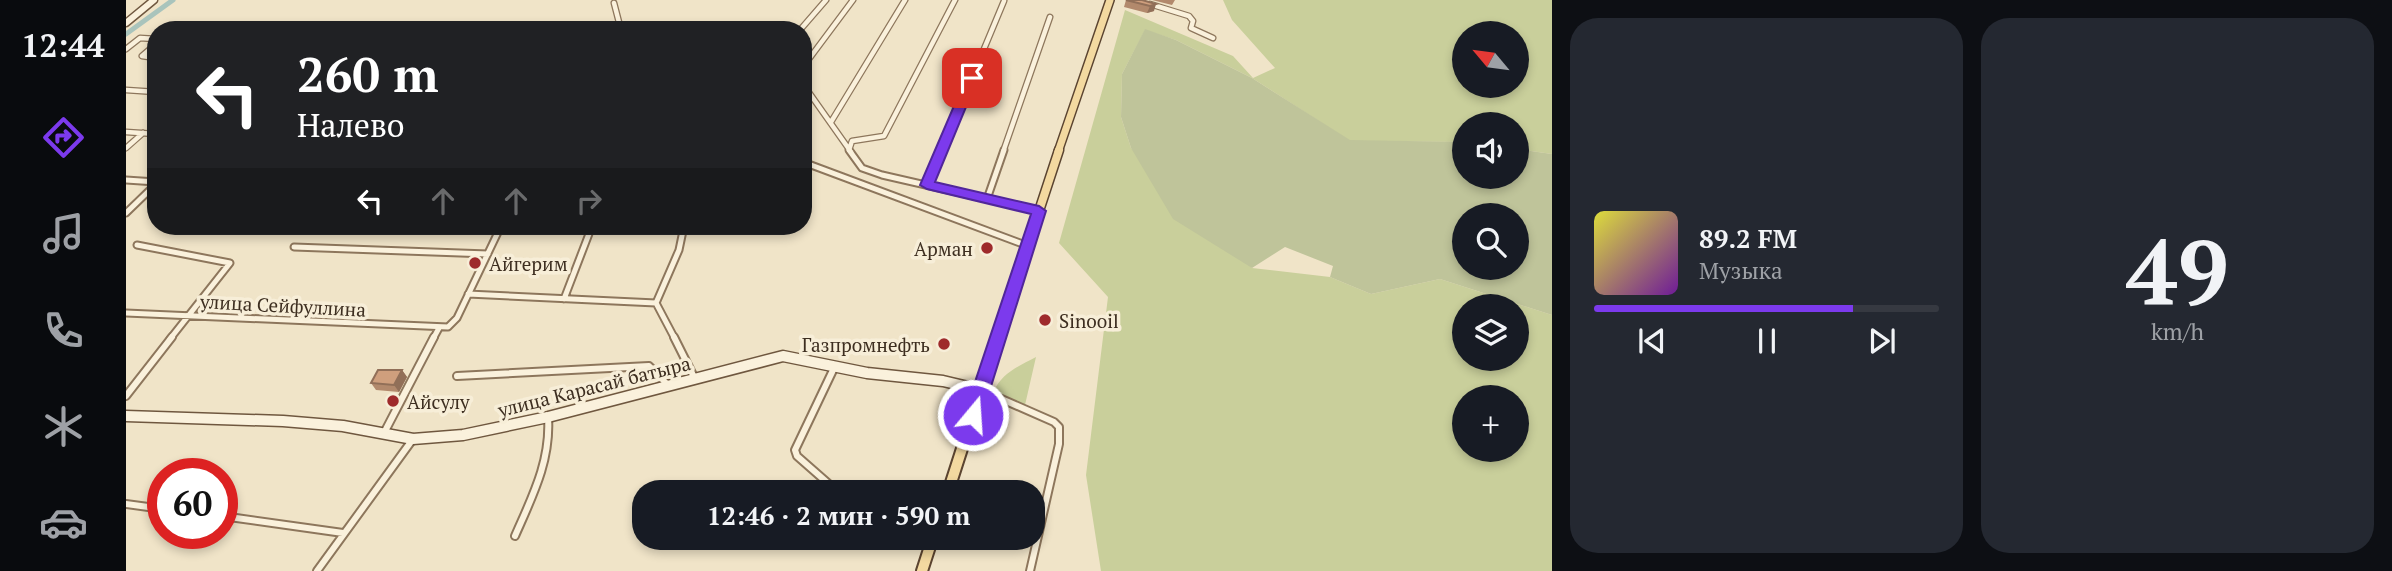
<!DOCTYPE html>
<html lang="ru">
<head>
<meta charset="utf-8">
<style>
	:root { --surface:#171b24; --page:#242831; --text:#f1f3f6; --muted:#9ea1a6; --line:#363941; --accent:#7c3aed }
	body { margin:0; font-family:"PT Serif",serif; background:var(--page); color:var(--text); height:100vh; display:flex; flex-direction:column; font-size:26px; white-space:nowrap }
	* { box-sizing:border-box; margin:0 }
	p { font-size:23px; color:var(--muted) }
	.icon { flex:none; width:38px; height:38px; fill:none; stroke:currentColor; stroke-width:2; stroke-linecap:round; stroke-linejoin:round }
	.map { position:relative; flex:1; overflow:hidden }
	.details { display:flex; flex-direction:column; gap:18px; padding:18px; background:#0d0f14; width:840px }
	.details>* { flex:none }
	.banner { position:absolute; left:21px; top:21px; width:665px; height:214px; border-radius:28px; box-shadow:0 4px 10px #0003; background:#202124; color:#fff; overflow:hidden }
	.needle { width:46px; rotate:299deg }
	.controls { position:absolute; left:1326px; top:21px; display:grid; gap:14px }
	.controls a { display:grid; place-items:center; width:77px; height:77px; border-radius:50%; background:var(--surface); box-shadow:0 4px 10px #0003; font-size:35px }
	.speed { position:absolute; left:21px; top:458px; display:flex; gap:14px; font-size:35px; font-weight:700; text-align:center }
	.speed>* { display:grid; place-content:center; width:91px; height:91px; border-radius:50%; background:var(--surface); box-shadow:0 4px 10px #0003; line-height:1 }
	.speed .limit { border:10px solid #d22; background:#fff; color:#111 }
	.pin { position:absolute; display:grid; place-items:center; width:60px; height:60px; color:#fff; margin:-30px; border-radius:14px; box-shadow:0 4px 10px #0006 }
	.me { position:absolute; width:77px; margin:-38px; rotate:18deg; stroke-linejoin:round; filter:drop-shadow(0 0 5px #0008) }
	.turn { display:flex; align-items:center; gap:24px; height:147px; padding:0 35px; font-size:32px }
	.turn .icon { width:91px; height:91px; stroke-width:2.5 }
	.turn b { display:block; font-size:49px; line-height:60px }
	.lanes { display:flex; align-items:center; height:66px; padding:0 35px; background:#0003; justify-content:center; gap:35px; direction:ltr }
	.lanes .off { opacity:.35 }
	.details .tile { flex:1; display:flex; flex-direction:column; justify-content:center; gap:10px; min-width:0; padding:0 24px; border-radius:28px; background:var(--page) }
	.details .dial { align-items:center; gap:0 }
	.dial b { font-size:91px; line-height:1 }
	.song { display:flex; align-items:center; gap:21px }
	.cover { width:84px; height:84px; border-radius:10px; background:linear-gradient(135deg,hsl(60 70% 55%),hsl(280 70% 35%)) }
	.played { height:7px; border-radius:4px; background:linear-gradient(90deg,var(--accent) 75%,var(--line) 75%) }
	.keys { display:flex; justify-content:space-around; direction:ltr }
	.details .tiles { flex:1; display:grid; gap:18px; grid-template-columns:repeat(2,1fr) }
	.trip { position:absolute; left:506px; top:480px; width:413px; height:70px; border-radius:28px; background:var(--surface); box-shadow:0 4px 10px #0003; font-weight:600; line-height:70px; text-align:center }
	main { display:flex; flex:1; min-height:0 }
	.menu { display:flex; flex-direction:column; width:126px; justify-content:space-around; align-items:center; background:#090b0e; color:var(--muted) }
	.menu .icon { width:49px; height:49px }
	.menu .selected { color:var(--accent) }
	.menu b { font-size:32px; color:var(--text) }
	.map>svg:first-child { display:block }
	.green { fill:#c9cf9b; fill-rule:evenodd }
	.cemetery { fill:#bfc49a; fill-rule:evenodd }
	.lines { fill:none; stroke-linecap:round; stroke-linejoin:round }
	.canal { stroke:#a9c4bc; stroke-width:5 }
	.street-far2-casing { stroke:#8d765c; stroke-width:7 }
	.street-far1-casing { stroke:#8d765c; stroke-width:9 }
	.street-casing { stroke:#8d765c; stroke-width:10 }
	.secondary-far1-casing { stroke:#6f573f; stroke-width:9 }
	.secondary-casing { stroke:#6f573f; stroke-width:13 }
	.primary-far2-casing { stroke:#5b4430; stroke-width:10 }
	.primary-far1-casing { stroke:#5b4430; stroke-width:11 }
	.primary-casing { stroke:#5b4430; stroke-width:14 }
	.street-far2 { stroke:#faf1dc; stroke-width:4.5 }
	.street-far1 { stroke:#faf1dc; stroke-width:5 }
	.street { stroke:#faf1dc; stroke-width:6 }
	.secondary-far1 { stroke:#faf1dc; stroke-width:6 }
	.secondary { stroke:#faf1dc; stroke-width:10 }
	.primary-far2 { stroke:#f3d9a0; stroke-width:7 }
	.primary-far1 { stroke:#f3d9a0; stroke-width:8 }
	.primary { stroke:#f3d9a0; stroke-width:10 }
	.wall { fill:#b2896c }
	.shaded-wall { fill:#916f58 }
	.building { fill:#cf9f7d; stroke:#916f58; stroke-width:2 }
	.route { fill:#7c3aed; stroke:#51269a; stroke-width:2 }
	.poi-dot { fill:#9e2a2b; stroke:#f7eed8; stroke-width:2.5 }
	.labels { text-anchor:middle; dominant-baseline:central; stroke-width:7; stroke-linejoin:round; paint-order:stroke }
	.poi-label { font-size:19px; fill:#3d2e20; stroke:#f7eed8; text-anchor:start }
	.street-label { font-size:19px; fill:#3d2e20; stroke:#f7eed8 }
</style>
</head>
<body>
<main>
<nav class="menu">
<b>12:44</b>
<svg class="icon selected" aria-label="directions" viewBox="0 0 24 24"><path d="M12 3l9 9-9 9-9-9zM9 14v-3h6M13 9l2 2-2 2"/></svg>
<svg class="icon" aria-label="music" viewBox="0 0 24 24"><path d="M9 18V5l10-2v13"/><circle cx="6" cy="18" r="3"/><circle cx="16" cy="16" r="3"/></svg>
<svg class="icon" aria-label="phone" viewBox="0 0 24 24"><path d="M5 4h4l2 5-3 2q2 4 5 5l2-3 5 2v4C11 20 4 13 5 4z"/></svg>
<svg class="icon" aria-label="climate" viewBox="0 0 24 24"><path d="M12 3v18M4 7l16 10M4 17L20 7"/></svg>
<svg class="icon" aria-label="car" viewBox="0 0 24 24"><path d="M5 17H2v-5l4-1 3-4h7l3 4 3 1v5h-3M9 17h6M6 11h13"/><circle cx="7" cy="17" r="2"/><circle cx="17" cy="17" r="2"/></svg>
</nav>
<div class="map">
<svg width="1426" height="571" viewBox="0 0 1426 571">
	<rect width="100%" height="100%" fill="#f0e4c8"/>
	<path class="green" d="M1097 0H1426V154L1391 149V124H1339V142L1224 141 1126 78 1050 40 1019 30 996 74 995 117 1005 148 1126 268 1204 277 1245 294 1314 279 1426 315V571H975L960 475 982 297 933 243 999 10 1107 56 1127 78 1149 68 1106 20ZM1339 33H1391V86H1339ZM1339 306H1391V359H1339ZM1339 397H1391V450H1339Z
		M910 357 899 405 868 391C876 373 893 366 910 357Z"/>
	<path class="cemetery" d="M1019 29 1050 40 1126 78 1224 140 1339 142V177H1391V149L1426 154V315L1314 279 1245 294 1204 277 1207 266 1159 247 1126 268 1047 219 1005 148 995 117 996 74ZM1339 215H1391V268H1339Z"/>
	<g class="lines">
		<path class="canal" d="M0 34 47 0"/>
		<defs>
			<path id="street-far2" d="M488 3 495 30
				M1024 4 1063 16 1067 21 1065 28 1087 38
				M609 30 612 26
				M674 30 700 0
				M30 44 16 56 30 58
				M0 49 14 38 30 39
				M677 67 727 0
				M677 84 725 152
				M0 90 30 92
				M705 122 779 0
				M0 132 30 134
				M0 148 17 133
				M723 150 726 141 758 136 829 0
				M815 152 878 1
				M877 152 924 17"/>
			<path id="street-far1" d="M723 150 736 168 756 175 913 211
				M677 162 902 246
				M0 180 30 182
				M801 185 816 150
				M861 199 878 150
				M0 213 30 184
				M11 245 104 263 44 339
				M168 247 362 254
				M342 294 530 303 549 339
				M438 299 466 226
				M530 303 553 250 558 226
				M0 313 322 327 331 318 375 226
				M307 339 313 328"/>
			<path id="street" d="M548 337 569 379
				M709 366 669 450 671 456 712 492
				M331 376 523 366 543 386
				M855 390 928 422 933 427V444L904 571
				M0 396 46 337
				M258 433 308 337
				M0 504 37 509
				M96 516 217 533
				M389 536C406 497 425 461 422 417
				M191 571 287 439"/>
			<path id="secondary-far1" d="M0 23 28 0"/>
			<path id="secondary" d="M0 416 157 421 217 426 287 439 337 435 422 417 657 356 741 373 817 381 855 390"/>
			<path id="primary-far2" d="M932 152 984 0"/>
			<path id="primary-far1" d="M871 339 933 150"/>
			<path id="primary" d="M822 492 872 337
				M796 571 807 537"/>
		</defs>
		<use href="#street-far2" class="street-far2-casing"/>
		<use href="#street-far1" class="street-far1-casing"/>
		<use href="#street" class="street-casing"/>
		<use href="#secondary-far1" class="secondary-far1-casing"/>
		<use href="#secondary" class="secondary-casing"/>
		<use href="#primary-far2" class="primary-far2-casing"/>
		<use href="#primary-far1" class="primary-far1-casing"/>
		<use href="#primary" class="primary-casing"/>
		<use href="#street-far2" class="street-far2"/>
		<use href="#street-far1" class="street-far1"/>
		<use href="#street" class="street"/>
		<use href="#secondary-far1" class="secondary-far1"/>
		<use href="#secondary" class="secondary"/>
		<use href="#primary-far2" class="primary-far2"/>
		<use href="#primary-far1" class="primary-far1"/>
		<use href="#primary" class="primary"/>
	</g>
	<path class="wall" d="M1000 0H1016L1028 11 1021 13 998 7Z
		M1026 0H1049L1046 5Z
		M276 370 281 377 273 392 250 390 245 383Z"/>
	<path class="shaded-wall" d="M1030 4 1028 11 1021 13 1024 6Z
		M276 370 281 377 273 392 268 385Z"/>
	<path class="building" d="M1000 0H1016L1030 4 1024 6Z
		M252 370H276L268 385 245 383Z"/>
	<path class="route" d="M846 74 852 78 809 182 913 206 920 211 856 415 853 421 847 423 841 421 838 415 905 214 801 189 794 185 840 78Z"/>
	<g class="poi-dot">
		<circle cx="861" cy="248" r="7"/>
		<circle cx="349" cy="263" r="7"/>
		<circle cx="919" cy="320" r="7"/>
		<circle cx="818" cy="344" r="7"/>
		<circle cx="267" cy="401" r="7"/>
	</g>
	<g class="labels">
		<g class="poi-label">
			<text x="847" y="248" text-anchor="end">Арман</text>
			<text x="363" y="263">Айгерим</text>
			<text x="933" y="320">Sinooil</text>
			<text x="804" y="344" text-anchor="end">Газпромнефть</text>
			<text x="281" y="401">Айсулу</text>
		</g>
		<g class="street-label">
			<text transform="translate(157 305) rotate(3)">улица Сейфуллина</text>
			<text transform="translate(468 386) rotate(-14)">улица Карасай батыра</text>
		</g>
	</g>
</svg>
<div class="controls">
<a><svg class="needle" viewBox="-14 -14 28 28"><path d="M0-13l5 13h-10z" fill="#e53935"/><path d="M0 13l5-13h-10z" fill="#9ea1a6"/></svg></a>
<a><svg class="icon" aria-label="sound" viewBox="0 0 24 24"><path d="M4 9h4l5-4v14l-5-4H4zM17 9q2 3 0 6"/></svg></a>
<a><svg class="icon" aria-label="search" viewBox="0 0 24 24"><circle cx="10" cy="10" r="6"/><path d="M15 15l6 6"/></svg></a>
<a><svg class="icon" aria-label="layers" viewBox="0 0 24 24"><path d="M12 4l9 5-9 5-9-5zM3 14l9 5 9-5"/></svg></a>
<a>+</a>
</div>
<div class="speed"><div class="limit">60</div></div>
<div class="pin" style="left:846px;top:78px;background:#d93025"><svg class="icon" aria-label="arrive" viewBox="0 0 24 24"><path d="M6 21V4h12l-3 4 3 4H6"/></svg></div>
<svg class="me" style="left:847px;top:415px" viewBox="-20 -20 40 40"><circle r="17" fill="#7c3aed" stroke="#fff" stroke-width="3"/><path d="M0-11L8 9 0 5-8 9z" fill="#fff"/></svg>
<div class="trip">12:46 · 2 мин · 590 m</div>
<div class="banner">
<div class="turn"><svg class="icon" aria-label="left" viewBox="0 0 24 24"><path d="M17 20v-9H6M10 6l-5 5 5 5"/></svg><div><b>260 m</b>Налево</div></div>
<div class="lanes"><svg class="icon" aria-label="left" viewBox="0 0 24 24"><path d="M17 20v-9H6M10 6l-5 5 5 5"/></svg><svg class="icon off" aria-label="ahead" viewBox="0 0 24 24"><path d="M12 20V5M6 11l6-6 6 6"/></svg><svg class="icon off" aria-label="ahead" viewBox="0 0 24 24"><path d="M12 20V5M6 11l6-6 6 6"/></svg><svg class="icon off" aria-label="right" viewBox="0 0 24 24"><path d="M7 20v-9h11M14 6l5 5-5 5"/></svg></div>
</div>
</div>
<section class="details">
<div class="tiles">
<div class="tile">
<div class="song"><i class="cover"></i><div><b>89.2 FM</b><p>Музыка</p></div></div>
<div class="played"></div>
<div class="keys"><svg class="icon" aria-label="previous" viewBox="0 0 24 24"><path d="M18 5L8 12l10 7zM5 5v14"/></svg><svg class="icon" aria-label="pause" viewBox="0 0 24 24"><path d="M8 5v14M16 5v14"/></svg><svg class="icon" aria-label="next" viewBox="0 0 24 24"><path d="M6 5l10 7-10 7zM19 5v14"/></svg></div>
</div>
<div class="tile dial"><b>49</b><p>km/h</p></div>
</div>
</section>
</main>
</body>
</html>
